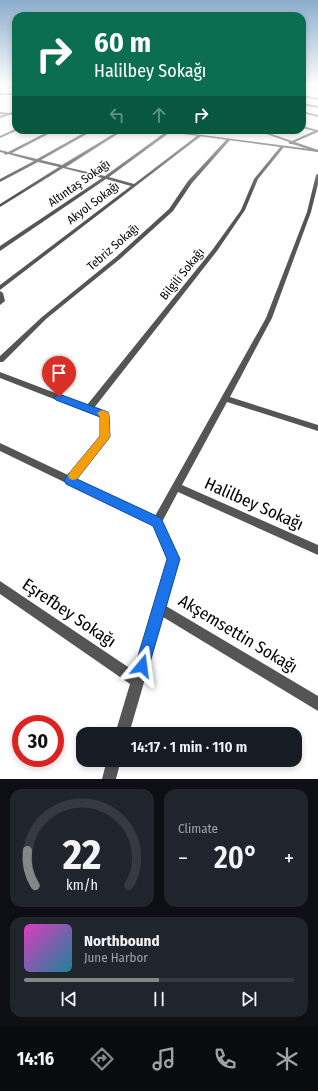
<!DOCTYPE html>
<html lang="en">
<head>
<meta charset="utf-8">
<style>
	:root { --surface:#171b24; --page:#20242c; --text:#f1f3f6; --muted:#9ea1a6; --line:#363941; --accent:#858687 }
	body { margin:0; font-family:"Fira Sans Condensed",sans-serif; background:var(--page); color:var(--text); height:100vh; display:flex; flex-direction:column; font-size:15px; white-space:nowrap }
	* { box-sizing:border-box; margin:0 }
	p { font-size:13px; color:var(--muted) }
	.icon { flex:none; width:22px; height:22px; fill:none; stroke:currentColor; stroke-width:2; stroke-linecap:round; stroke-linejoin:round }
	.map { position:relative; height:779px; overflow:hidden }
	.details { display:flex; flex-direction:column; gap:10px; padding:10px; background:#0d0f14; flex:1 }
	.details>* { flex:none }
	.top-card { position:absolute; left:12px; top:12px; width:294px; height:122px; border-radius:12px; box-shadow:0 2px 6px #0003; background:#0b6e4f; color:#fff; overflow:hidden }
	.speed { position:absolute; left:12px; top:715px; display:flex; gap:8px; font-size:20px; font-weight:700; text-align:center }
	.speed>* { display:grid; place-content:center; width:52px; height:52px; border-radius:50%; background:var(--surface); box-shadow:0 2px 6px #0003; line-height:1 }
	.speed .limit { border:6px solid #d22; background:#fff; color:#111 }
	.pin { position:absolute; display:grid; place-items:center; width:34px; height:34px; color:#fff; margin:-41px -17px; border-radius:50% 50% 50% 0; rotate:-45deg; box-shadow:0 0 4px #0007 }
	.pin .icon { rotate:45deg }
	.me { position:absolute; width:44px; margin:-22px; rotate:16deg; stroke-linejoin:round; filter:drop-shadow(0 0 3px #0008) }
	.turn { display:flex; align-items:center; gap:14px; height:84px; padding:0 16px; font-size:18px }
	.turn .icon { width:52px; height:52px; stroke-width:2.5 }
	.turn b { display:block; font-size:28px; line-height:34px }
	.lanes { display:flex; align-items:center; height:38px; padding:0 16px; background:#0003; justify-content:center; gap:20px; direction:ltr }
	.lanes .off { opacity:.35 }
	.big { font-size:30px; font-weight:600; line-height:1.1 }
	.details .card { flex:1; display:flex; flex-direction:column; justify-content:center; gap:6px; min-width:0; padding:0 14px; border-radius:12px; background:var(--page) }
	.details .dial { align-items:center; gap:0 }
	.dial svg { height:104px; overflow:visible; fill:none; stroke:var(--line); stroke-width:7; stroke-linecap:round; text-anchor:middle }
	.dial text { fill:var(--text); stroke:none }
	.song { display:flex; align-items:center; gap:12px }
	.cover { width:48px; height:48px; border-radius:6px; background:linear-gradient(135deg,hsl(310 70% 55%),hsl(190 70% 35%)) }
	.played { height:4px; border-radius:2px; background:linear-gradient(90deg,var(--accent) 50%,var(--line) 50%) }
	.keys { display:flex; justify-content:space-around; direction:ltr }
	.heat { display:flex; justify-content:space-between; align-items:center; font-size:22px; direction:ltr }
	.details .tiles { flex:1; display:grid; gap:10px; grid-template-columns:1fr 1fr }
	.card:last-child { grid-column:span 2 }
	.trip { position:absolute; left:76px; top:727px; width:226px; height:40px; border-radius:12px; background:var(--surface); box-shadow:0 2px 6px #0003; font-weight:600; line-height:40px; text-align:center }
	.dock { display:flex; height:64px; justify-content:space-around; align-items:center; background:#090b0e; color:var(--muted) }
	.dock .icon { width:28px; height:28px }
	.dock .active { color:var(--accent) }
	.dock b { font-size:18px; color:var(--text) }
	.map>svg:first-child { display:block }
	.lines { fill:none; stroke-linecap:round; stroke-linejoin:round }
	.minor { fill:#555; fill-rule:evenodd }
	.tertiary { fill:#555; fill-rule:evenodd }
	.route { fill:#1a73e8; stroke:#114b97 }
	.slow { fill:#f59e0b }
	.labels { text-anchor:middle; dominant-baseline:central; stroke-width:3; stroke-linejoin:round; paint-order:stroke }
	.far-street-label { font-size:12px; fill:#000; stroke:#fff }
	.near-street-label { font-size:17px; fill:#000; stroke:#fff }
</style>
</head>
<body>
<div class="map">
<svg width="318" height="779" viewBox="0 0 318 779">
	<rect width="100%" height="100%" fill="#fff"/>
	<g class="lines">
		<path class="minor" d="M13 86H16V87L0 90V88Z
			M304 86 318 88V90L304 87Z
			M0 93H16V95H0Z
			M302 95 318 98V100L302 97Z
			M302 103 318 106V108L302 105Z
			M16 111V113L9 115 0 114V112L9 113Z
			M302 111 318 115V117L302 113Z
			M302 126 318 130V132L295 142 318 150V152L292 144H289V142L255 130H260L292 141 314 131 302 128Z
			M15 129 18 130 0 138V136Z
			M51 130H56L12 153 37 159 89 130H94L41 160 62 165 120 130H124L66 167 105 176 167 131H169V133L109 177 134 184 198 135 201 136 0 290V285L131 186 106 179 0 251V246L102 178 63 168 0 207V204L59 167 38 162 0 182V179L34 161 8 154 5 155 4 153 0 152V150L8 152Z
			M227 139 230 140 192 183 173 211 120 259 46 319 3 362H0V356L42 317 116 257 169 209 188 181Z
			M281 146 284 147 258 179 245 210 217 251 94 408 107 413 108 415 109 437 76 479 155 516 266 318 307 212 316 175 318 174V184L311 212 272 318 230 397 318 425V431L227 402 182 485 318 545V555L178 492 162 522 179 559 166 606 318 696V711L163 617 129 734H115L130 684 0 594V581L134 671 169 559 153 525 0 451V443L68 475 101 436 100 417 0 378V372L87 405 213 249 241 210 254 179Z
			M0 291 3 293 5 301 0 305Z
			M107 760H121L116 779H102Z"/>
		<path class="tertiary" d="M8 113H16V115H9L0 118V116Z
			M154 130H164L318 150V152Z"/>
	</g>
	<linearGradient id="sky" x2="0" y2="1"><stop stop-color="#8cadcc"/><stop offset="0.44" stop-color="#fff"/><stop offset="1" stop-color="#fff" stop-opacity="0"/></linearGradient>
	<rect width="318" height="195" fill="url(#sky)"/>
	<path class="route" d="M59 394 108 412 109 415 110 437 77 479 161 518 180 559 149 666 147 671 142 673 137 671 135 666 167 559 153 526 66 484 64 480 66 477 100 436V417L56 400 54 397Z"/>
	<path class="slow" d="M102 410 108 412 109 415 110 437 77 479 73 480 70 479 68 476 70 472 100 436V417L97 413Z"/>
	<g class="labels">
		<g class="far-street-label">
			<text transform="translate(79 183) rotate(-35)">Altıntaş Sokağı</text>
			<text transform="translate(93 203) rotate(-37)">Akyol Sokağı</text>
			<text transform="translate(113 247) rotate(-41)">Tebriz Sokağı</text>
			<text transform="translate(182 274) rotate(-51)">Bilgili Sokağı</text>
		</g>
		<g class="near-street-label">
			<text transform="translate(254 504) rotate(24)">Halilbey Sokağı</text>
			<text transform="translate(69 613) rotate(34)">Eşrefbey Sokağı</text>
			<text transform="translate(238 634) rotate(31)">Akşemsettin Sokağı</text>
		</g>
	</g>
</svg>
<div class="speed"><div class="limit">30</div></div>
<div class="pin" style="left:59px;top:397px;background:#d93025"><svg class="icon" aria-label="arrive" viewBox="0 0 24 24"><path d="M6 21V4h12l-3 4 3 4H6"/></svg></div>
<svg class="me" style="left:142px;top:666px" viewBox="-20 -20 40 40"><path d="M0-17L14 15 0 8-14 15z" fill="#1a73e8" stroke="#fff" stroke-width="4"/></svg>
<div class="trip">14:17 · 1 min · 110 m</div>
<div class="top-card">
<div class="turn"><svg class="icon" aria-label="right" viewBox="0 0 24 24"><path d="M7 20v-9h11M14 6l5 5-5 5"/></svg><div><b>60 m</b>Halilbey Sokağı</div></div>
<div class="lanes"><svg class="icon off" aria-label="left" viewBox="0 0 24 24"><path d="M17 20v-9H6M10 6l-5 5 5 5"/></svg><svg class="icon off" aria-label="ahead" viewBox="0 0 24 24"><path d="M12 20V5M6 11l6-6 6 6"/></svg><svg class="icon" aria-label="right" viewBox="0 0 24 24"><path d="M7 20v-9h11M14 6l5 5-5 5"/></svg></div>
</div>
</div>
<section class="details">
<div class="tiles">
<div class="card dial"><svg viewBox="0 0 100 80">
<path d="M14 69A42 42 0 1 1 86 69"/>
<path d="M14 69A42 42 0 0 1 8 42" stroke="#858687"/>
<text x="50" y="56" font-size="32" font-weight="700">22</text>
<text x="50" y="72" font-size="11">km/h</text>
</svg></div>
<div class="card"><p>Climate</p>
<div class="heat"><a>−</a><b class="big">20°</b><a>+</a></div>
</div>
<div class="card">
<div class="song"><i class="cover"></i><div><b>Northbound</b><p>June Harbor</p></div></div>
<div class="played"></div>
<div class="keys"><svg class="icon" aria-label="previous" viewBox="0 0 24 24"><path d="M18 5L8 12l10 7zM5 5v14"/></svg><svg class="icon" aria-label="pause" viewBox="0 0 24 24"><path d="M8 5v14M16 5v14"/></svg><svg class="icon" aria-label="next" viewBox="0 0 24 24"><path d="M6 5l10 7-10 7zM19 5v14"/></svg></div>
</div>
</div>
</section>
<nav class="dock">
<b>14:16</b>
<svg class="icon active" aria-label="directions" viewBox="0 0 24 24"><path d="M12 3l9 9-9 9-9-9zM9 14v-3h6M13 9l2 2-2 2"/></svg>
<svg class="icon" aria-label="music" viewBox="0 0 24 24"><path d="M9 18V5l10-2v13"/><circle cx="6" cy="18" r="3"/><circle cx="16" cy="16" r="3"/></svg>
<svg class="icon" aria-label="phone" viewBox="0 0 24 24"><path d="M5 4h4l2 5-3 2q2 4 5 5l2-3 5 2v4C11 20 4 13 5 4z"/></svg>
<svg class="icon" aria-label="climate" viewBox="0 0 24 24"><path d="M12 3v18M4 7l16 10M4 17L20 7"/></svg>
</nav>
</body>
</html>
